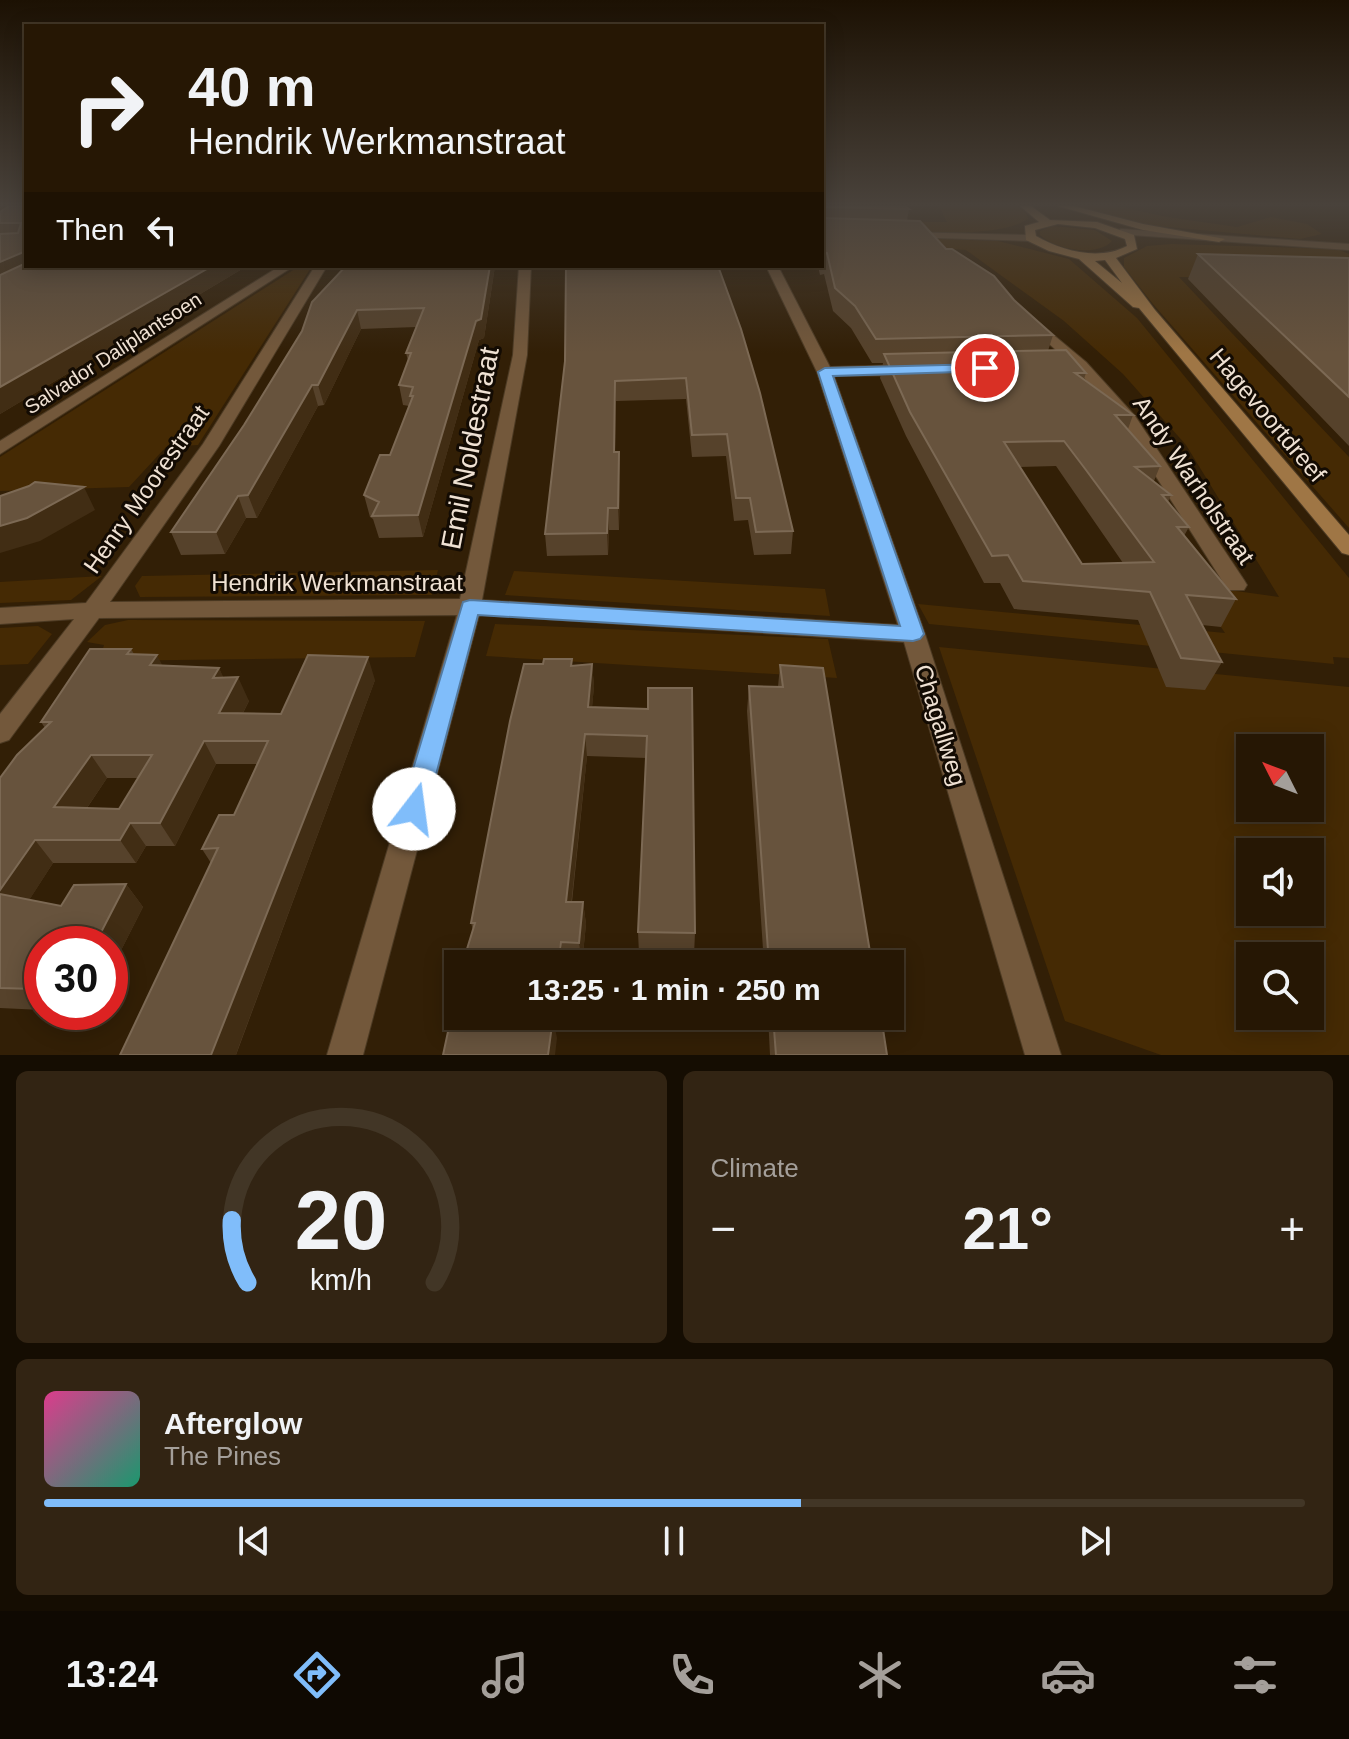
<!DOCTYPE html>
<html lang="en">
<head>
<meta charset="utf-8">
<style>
	:root { --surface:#261704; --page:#322413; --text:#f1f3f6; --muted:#a49f9a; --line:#423626; --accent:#80bdfa }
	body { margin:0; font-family:Arial,sans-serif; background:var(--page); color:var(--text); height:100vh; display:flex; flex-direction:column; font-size:30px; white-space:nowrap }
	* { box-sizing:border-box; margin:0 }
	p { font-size:26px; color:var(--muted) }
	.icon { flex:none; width:44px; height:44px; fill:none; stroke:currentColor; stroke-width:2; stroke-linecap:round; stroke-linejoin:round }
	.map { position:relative; height:1055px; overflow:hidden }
	.side { display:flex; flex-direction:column; gap:16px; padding:16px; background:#150d02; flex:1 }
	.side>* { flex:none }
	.banner { position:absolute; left:24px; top:24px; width:800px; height:244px; border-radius:0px; box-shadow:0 4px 20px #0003,0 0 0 2px var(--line); background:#261704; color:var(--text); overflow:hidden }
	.needle { width:52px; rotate:312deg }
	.tools { position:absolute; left:1236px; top:734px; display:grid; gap:16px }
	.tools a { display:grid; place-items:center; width:88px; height:88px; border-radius:0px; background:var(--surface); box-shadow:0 4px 20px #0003,0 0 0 2px var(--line); font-size:40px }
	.speed { position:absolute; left:24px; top:926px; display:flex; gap:16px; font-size:40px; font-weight:700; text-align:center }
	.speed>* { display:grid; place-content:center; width:104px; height:104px; border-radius:50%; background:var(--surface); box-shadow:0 4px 20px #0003,0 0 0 2px var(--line); line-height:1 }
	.speed .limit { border:12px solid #d22; background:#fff; color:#111 }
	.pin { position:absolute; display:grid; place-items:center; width:68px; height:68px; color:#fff; margin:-34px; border:4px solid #fff; border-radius:50%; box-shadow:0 2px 8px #0007 }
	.me { position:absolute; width:88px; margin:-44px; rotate:15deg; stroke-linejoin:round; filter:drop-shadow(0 0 6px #0008) }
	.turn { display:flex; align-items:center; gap:28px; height:168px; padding:0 32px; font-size:36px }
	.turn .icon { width:104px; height:104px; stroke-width:2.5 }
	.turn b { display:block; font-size:56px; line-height:68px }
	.then { display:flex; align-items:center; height:76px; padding:0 32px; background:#0003; gap:16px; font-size:30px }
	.big { font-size:60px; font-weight:700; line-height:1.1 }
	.side .card { flex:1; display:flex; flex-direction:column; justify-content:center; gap:12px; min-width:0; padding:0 28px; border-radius:12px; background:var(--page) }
	.side .dial { align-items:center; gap:0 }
	.dial svg { height:208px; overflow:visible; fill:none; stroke:var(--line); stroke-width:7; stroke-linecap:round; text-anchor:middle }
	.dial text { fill:var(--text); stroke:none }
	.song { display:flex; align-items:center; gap:24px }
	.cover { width:96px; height:96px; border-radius:12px; background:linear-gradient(135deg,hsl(330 70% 55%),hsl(160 70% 35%)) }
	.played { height:8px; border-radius:4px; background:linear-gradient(90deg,var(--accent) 60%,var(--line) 60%) }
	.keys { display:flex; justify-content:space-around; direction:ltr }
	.heat { display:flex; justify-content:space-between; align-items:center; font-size:44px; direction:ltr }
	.side .tiles { flex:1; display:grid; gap:16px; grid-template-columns:1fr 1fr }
	.card:last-child { grid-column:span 2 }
	.trip { position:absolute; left:444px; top:950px; width:460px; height:80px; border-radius:0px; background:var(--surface); box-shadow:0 4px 20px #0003,0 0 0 2px var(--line); font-weight:700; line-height:80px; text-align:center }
	.menu { display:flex; height:128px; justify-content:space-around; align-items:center; background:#0f0902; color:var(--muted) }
	.menu .icon { width:56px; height:56px }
	.menu .active { color:var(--accent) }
	.menu b { font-size:36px; color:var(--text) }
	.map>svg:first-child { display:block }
	.green { fill:#452a04; fill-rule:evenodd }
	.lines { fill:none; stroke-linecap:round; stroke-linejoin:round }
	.minor-casing { stroke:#4c3a23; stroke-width:2 }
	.secondary-casing { stroke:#4c3a23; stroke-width:2 }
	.minor { fill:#73583b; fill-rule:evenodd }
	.secondary { fill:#9f7645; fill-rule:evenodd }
	.wall { fill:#56422b; fill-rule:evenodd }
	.shaded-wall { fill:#412d14 }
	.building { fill:#67533d; stroke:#7c6954; stroke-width:2; fill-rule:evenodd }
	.route { fill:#80bdfa; stroke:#537ba2; stroke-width:2 }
	.labels { text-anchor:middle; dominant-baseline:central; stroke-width:6; stroke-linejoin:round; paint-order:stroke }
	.far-street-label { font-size:20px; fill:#efe1d3; stroke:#130b03 }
	.street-label { font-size:24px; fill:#efe1d3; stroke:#130b03 }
	.near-street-label { font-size:28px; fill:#efe1d3; stroke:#130b03 }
</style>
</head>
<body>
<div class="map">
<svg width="1349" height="1055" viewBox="0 0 1349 1055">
	<rect width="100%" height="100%" fill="#321f06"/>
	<path class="green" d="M939 206H1017L1026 212 1028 219C988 245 870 226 822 221L947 222Z
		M1070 206H1117L1167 217 1237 227 1271 217 1307 224 1322 234 1300 239 1145 225Z
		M1052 226 1095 230 1112 241C1097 258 1054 249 1040 235V231Z
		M822 235 998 241 1069 259 1137 318 1349 578V658L1333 657 1334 664 929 624 918 604 1225 633 1193 585 1279 597 1186 445 1123 374 1064 321 966 250 822 240Z
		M1171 244 1337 249 1349 254V263L1238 278 1179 277 1349 457V528L1153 304 1124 267V258L1147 246Z
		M312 266 198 445 166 447 129 487 0 491V457L298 267Z
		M438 570 432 595 140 597 135 586 142 576Z
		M514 571 825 589 830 616 505 595Z
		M102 576 71 600 0 603V582Z
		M128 620 425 621 415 657 99 661 104 645 87 642 105 625Z
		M495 624 828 639 837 678 486 656Z
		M38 626 52 634 28 664 0 665V628Z
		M939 647 1349 687V1055H1161L1065 1021ZM1250 748H1310V808H1250ZM1250 852H1310V912H1250ZM1250 956H1310V1016H1250Z"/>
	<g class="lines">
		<defs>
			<path id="minor" d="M1121 229 1349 244V250L1117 234 1115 232Z
				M902 232 1030 235 1036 238 1030 241 906 237 900 234Z
				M280 266H294L0 454V441Z
				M315 266H327L219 446 110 602 460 599 513 355 519 266H531L527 355 482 600 898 625 817 372 766 266H778L830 367 909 365 917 370 909 375 834 376 925 634 1061 1055H1025L904 642 479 615 363 1055H327L457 615 99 618 9 740 0 743V714L74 619 0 624V608L86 603 203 444Z
				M1032 317 1086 362 1135 416 1244 580 1247 585 1244 590H1228L1122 423 1076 368 1027 324 1025 321Z"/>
			<path id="secondary" d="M1020 206H1031L1050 220 1097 222 1134 235 1137 249 1116 258 1155 310 1349 535V555L1342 553 1139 308 1133 307 1079 259 1049 251 1026 240 1025 226 1039 222ZM1058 224 1095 228 1125 239 1127 246C1099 261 1062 251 1036 236L1035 230ZM1105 260 1122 283 1095 261Z
				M1058 206H1074L1143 224 1225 239 1219 242 1143 230Z"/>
		</defs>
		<use href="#minor" class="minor-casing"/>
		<use href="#secondary" class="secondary-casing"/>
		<use href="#minor" class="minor"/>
		<use href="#secondary" class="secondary"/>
	</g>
	<path class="wall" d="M26 206V266H247L0 414V212Z
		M822 206 909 209 907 221 1014 300 1053 335 1048 351 1086 373 1084 379 1133 415 1128 429 1160 466 1154 481 1171 495 1168 502 1189 527 1184 536 1236 599 1221 627 1202 625 1222 662 1205 690 1166 687 1138 620 1014 609 1000 583H984L906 436 880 378 883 363H872L851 328 833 311 824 274 820 275 818 266H822ZM1056 466 1123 563 1082 564 1020 467Z
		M1198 254 1349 258V446L1188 279Z
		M346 266H495L484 338 479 340 423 537 379 538 373 519 370 517 364 495 390 455 409 406 403 405 399 385 408 361 406 353 416 327 361 329 324 405 318 406 257 518H246L225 554 181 555 171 532 244 425Z
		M718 266 793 531 791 554 754 555 748 520 734 521 726 456 692 457 686 399 616 401 615 452H619L620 474 619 530H609L608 555 547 556 545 534 565 361Z
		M131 649 134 654 163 666 219 668 223 678 249 701 243 713 281 714 375 680 236 1055H120L211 863 202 849 234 815 257 764H216L175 846H146L136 863H53L29 900 61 906 126 884 143 907 110 972V944H42V1010L0 1008V778L45 728 41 722ZM107 778H138L119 809 87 808Z
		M592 664 594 686 592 707 648 709 695 933 694 955 639 954 638 932 646 758 587 756 572 902H583L586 924 582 964H464L463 962 473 930 471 923 573 666Z
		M780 665 872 964H764L747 711 749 686 778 687Z
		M768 1016H881L887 1055H770Z"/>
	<path class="shaded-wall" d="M26 251V266L0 284V262Z
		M212 266H247L0 414V387Z
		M490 266H495L484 338 479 340 423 537 418 515Z
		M357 310 361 329 324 405 318 385Z
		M615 381 616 401 615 474 614 452Z
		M312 385 318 406 257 518 248 495Z
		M619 452 620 474 619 530 618 508Z
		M84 487 95 510 40 541 0 553V526Z
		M238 496 246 518 225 554 216 532Z
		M608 508 609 530 608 555 607 533Z
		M157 655 169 678 150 665Z
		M368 657 375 680 239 1046 236 1055H211Z
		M592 664 594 686 590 730 588 707Z
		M219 668 230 691 213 678Z
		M238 677 249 701 231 736 219 713Z
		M585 734 587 756 569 924 566 902Z
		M204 741 216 764 175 846 160 823Z
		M91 755 107 778 72 830 54 807Z
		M130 823 146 846 136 863 120 840Z
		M35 840 53 863 19 916 0 896V890Z
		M126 884 143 907 110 972V944H95Z
		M583 902 586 924 582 964 579 943Z
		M561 942 565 964H560L559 962Z
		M42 977V996L35 989Z
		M553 1018 557 1038 555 1055H548Z"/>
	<path class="building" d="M9 206H26V251L0 262V234L18 233 21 223H0V212Z
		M822 206H905L909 209 824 207 822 209Z
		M822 218 920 221 946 249H952L994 276 1014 300 1053 335 876 339 855 306 835 288 827 253H822Z
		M1198 254 1349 258V397Z
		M26 263V266H212L0 387V275Z
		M346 266H490L481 319 476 321 418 515 372 516 379 502 364 495 380 455H390L413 396H410L413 387 399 385 411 353H406L424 308 357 310 318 385H312L248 495 238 496 216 532H171L244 425 302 331 312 302Z
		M566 266H718L741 329 760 393 793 531 756 532 750 498H736L727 434 692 435 686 378 615 381 614 452H619L618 508H608L607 533 545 534 565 361Z
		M1066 350 1086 373H1075L1133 415H1115L1160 466 1135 467 1171 495H1162L1189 527H1177L1236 599 1186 595 1222 662 1181 658 1150 592 1023 581 1008 555 992 556 910 412 884 354ZM1064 441 1086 470 1154 562 1082 564 1004 442Z
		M35 482 84 487 27 518 0 526V496L29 486Z
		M90 649H131L127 654 157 655 150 665 219 668 213 678 238 677 219 713 281 714 308 655 368 657 211 1055H120L218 848 202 849 219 815H234L268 741H204L160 823H130L120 840H35L0 890V778L17 755 51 722H41ZM91 755H152L119 809 54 807Z
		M544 659H572L571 666 592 664 588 707 648 709V688H692L695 933 638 932 647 736 585 734 566 902H583L579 943 561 942 559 962 549 964H480V962H463L475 923H471L510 721 524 664H543Z
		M780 665 823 668 872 964H769L749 686 783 687Z
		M126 884 95 944H42V977L35 989 0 988V894L61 906 74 885Z
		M452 1013 458 1014V1016H534L553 1018 548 1055H443Z
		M773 1016H881L887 1055H776Z"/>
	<linearGradient id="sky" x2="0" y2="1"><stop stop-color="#1c1103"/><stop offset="0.58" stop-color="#49423b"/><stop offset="1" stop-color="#49423b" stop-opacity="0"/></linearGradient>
	<rect width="1349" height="353" fill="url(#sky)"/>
	<path class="route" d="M985 364 992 368 990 371 833 376 924 634 920 639 913 641 478 615 427 809 423 817 414 820 405 817 401 809 463 602 470 600 900 626 818 372 825 368Z"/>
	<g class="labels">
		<g class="far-street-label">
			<text transform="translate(113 353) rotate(-33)">Salvador Daliplantsoen</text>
		</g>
		<g class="street-label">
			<text transform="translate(1268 415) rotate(50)">Hagevoortdreef</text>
			<text transform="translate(1194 480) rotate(56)">Andy Warholstraat</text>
			<text transform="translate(146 489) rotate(-55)">Henry Moorestraat</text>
			<text x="337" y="582">Hendrik Werkmanstraat</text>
			<text transform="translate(941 725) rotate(73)">Chagallweg</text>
		</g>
		<g class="near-street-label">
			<text transform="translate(470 448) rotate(-79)">Emil Noldestraat</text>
		</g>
	</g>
</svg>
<div class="tools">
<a><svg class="needle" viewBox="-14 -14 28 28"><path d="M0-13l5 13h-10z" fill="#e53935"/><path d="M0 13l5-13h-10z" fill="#a49f9a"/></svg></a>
<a><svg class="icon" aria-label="sound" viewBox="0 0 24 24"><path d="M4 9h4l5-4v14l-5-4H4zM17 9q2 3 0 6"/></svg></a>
<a><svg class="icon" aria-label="search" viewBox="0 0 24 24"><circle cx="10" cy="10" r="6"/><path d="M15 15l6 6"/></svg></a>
</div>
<div class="speed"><div class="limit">30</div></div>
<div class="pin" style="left:985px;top:368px;background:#d93025"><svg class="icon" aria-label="arrive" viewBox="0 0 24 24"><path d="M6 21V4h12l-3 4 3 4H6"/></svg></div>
<svg class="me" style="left:414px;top:809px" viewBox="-20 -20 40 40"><circle r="19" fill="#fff"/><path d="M0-13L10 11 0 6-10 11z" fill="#80bdfa"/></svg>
<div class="trip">13:25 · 1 min · 250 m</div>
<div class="banner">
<div class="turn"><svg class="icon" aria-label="right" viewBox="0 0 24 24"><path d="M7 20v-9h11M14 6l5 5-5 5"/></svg><div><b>40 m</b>Hendrik Werkmanstraat</div></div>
<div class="then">Then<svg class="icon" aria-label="left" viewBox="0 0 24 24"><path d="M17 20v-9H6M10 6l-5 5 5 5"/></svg></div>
</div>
</div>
<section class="side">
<div class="tiles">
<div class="card dial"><svg viewBox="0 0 100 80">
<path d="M14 69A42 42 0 1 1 86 69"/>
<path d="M14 69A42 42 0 0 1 8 45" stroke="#80bdfa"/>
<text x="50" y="56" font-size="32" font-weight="700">20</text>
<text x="50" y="72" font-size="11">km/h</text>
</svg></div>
<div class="card"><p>Climate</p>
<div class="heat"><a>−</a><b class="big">21°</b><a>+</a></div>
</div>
<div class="card">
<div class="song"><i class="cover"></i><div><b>Afterglow</b><p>The Pines</p></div></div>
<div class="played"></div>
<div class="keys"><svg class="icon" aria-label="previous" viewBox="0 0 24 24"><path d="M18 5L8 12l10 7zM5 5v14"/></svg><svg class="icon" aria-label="pause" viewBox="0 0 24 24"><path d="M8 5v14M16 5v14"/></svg><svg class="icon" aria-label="next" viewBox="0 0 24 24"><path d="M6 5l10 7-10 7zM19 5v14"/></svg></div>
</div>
</div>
</section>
<nav class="menu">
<b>13:24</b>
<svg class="icon active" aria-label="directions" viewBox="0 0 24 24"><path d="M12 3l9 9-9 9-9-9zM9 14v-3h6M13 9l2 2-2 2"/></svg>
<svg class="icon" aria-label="music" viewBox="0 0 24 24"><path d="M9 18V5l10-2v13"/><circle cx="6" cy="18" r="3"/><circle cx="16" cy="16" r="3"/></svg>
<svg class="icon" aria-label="phone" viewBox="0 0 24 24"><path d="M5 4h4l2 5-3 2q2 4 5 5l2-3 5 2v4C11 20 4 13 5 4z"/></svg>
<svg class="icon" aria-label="climate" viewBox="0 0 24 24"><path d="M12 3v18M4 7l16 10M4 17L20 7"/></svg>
<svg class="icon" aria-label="car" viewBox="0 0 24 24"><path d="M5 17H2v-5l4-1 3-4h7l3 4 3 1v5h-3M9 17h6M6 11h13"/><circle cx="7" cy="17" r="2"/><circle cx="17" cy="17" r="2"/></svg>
<svg class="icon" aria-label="filters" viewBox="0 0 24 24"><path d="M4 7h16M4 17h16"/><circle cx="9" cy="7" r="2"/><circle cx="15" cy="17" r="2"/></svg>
</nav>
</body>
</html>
